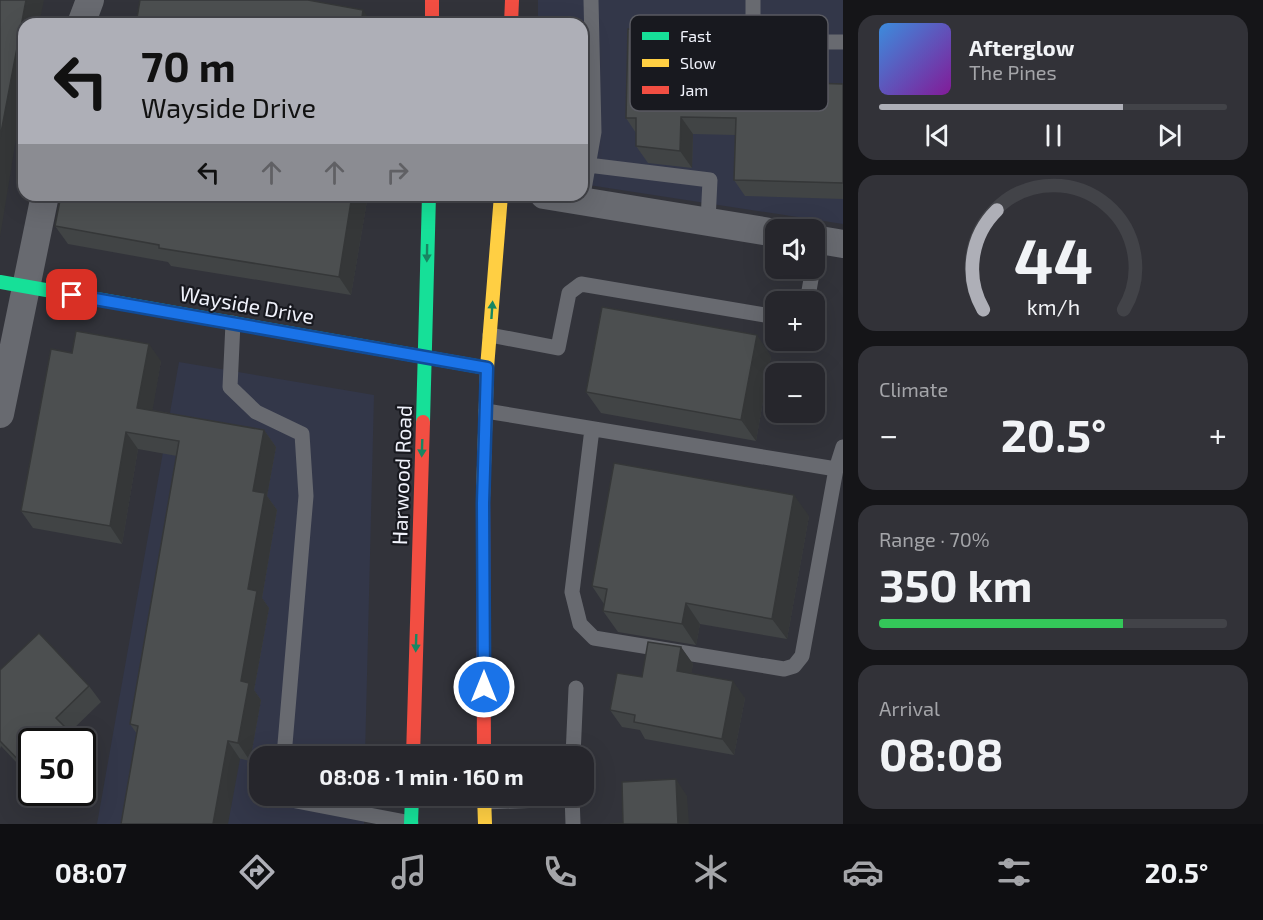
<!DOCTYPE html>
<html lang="en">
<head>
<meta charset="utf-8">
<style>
	:root { --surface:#26262c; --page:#323238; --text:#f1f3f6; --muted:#a4a5a9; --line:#424348; --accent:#aeafb7 }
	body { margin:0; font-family:"Exo 2",sans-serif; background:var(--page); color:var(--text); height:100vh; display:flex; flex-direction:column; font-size:22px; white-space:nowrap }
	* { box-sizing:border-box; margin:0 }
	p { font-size:20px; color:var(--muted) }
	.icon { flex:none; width:33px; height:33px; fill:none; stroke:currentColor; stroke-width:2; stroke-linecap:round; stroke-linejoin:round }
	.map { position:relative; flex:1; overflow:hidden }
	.sheet { display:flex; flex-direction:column; gap:15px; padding:15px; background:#151518; width:420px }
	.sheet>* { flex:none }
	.hud { position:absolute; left:18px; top:18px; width:570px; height:183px; border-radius:18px; box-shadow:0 6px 24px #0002,0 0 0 2px var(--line); background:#aeafb7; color:#111; overflow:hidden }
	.fabs { position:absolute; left:765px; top:219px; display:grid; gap:12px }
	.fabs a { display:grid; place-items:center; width:60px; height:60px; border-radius:12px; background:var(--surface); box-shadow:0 6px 24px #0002,0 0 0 2px var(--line); font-size:30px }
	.speed { position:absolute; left:18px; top:728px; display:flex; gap:12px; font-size:30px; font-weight:700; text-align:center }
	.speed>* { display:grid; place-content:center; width:78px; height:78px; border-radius:50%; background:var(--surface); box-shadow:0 6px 24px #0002,0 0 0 2px var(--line); line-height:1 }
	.speed .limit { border:3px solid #111; border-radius:9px; background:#fff; color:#111 }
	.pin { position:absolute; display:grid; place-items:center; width:51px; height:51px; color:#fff; margin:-26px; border-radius:12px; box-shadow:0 3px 9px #0006 }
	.me { position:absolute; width:66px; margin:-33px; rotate:0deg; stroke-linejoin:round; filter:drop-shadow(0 0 4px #0008) }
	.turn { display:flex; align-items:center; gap:21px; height:126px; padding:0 24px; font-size:27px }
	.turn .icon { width:78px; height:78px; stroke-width:2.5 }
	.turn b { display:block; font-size:42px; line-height:51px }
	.lanes { display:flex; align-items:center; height:57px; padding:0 24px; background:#0003; justify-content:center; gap:30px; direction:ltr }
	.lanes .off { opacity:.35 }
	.big { font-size:45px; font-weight:700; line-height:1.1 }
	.sheet .tile { flex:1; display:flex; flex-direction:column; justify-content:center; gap:9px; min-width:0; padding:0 21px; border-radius:18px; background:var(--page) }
	.sheet .dial { align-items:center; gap:0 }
	.dial svg { height:156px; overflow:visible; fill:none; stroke:var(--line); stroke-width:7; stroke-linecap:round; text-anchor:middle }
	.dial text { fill:var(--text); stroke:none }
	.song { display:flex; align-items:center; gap:18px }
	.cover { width:72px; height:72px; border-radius:9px; background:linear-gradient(135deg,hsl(210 70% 55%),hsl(290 70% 35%)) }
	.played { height:6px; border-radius:3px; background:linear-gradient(90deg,var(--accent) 70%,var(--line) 70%) }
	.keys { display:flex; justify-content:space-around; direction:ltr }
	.heat { display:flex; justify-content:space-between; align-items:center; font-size:33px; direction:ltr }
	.charge { height:9px; border-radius:4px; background:linear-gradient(90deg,#34c759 70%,var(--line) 0) }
	.trip { position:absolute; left:249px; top:746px; width:345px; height:60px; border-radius:18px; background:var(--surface); box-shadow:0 6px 24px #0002,0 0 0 2px var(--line); font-weight:700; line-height:60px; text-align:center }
	.dock { display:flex; height:96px; justify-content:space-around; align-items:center; background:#0f0f12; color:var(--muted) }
	.dock .icon { width:42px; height:42px }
	.dock .on { color:var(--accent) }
	.dock b { font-size:27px; color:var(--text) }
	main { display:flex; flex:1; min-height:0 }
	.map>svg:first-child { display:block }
	.built { fill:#333749 }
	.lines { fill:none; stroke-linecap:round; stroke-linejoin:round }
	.lane { stroke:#686a70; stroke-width:15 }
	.street { stroke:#686a70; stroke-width:28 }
	.fast { stroke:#16e098; stroke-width:14 }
	.slow { stroke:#ffcf43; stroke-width:14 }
	.jam { stroke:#f24e42; stroke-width:14 }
	.wall { fill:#414445 }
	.shaded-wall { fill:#353738 }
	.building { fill:#4c4f50; stroke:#353738; stroke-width:1.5 }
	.oneway { fill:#178662 }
	.route-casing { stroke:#114b97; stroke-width:15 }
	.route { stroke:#1a73e8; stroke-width:10 }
	.labels { text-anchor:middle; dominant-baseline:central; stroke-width:4.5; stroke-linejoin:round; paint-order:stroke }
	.street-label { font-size:21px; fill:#f0f2fb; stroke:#18191f }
	.key { fill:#18191f; stroke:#595a61; stroke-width:1.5 }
	.key-label { font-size:16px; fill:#f0f2fb }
</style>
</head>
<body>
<main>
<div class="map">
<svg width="843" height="824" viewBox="0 0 843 824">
	<rect width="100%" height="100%" fill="#32333a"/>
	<path class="built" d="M538 0H843V224L582 184V24H538Z
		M179 362 374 395 365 756H260V795H364V824H97Z"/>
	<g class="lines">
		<path class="lane" d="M753 0V31L779 42H843
			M588 165 710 180 708 221
			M582 201 594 132 591 0
			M807 302 813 268
			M233 323 230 387 256 412 302 434 306 496 284 756
			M490 335 558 348 569 293 581 284 776 317
			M486 411 836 469 843 447
			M592 429 572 592 580 624 594 638 784 669 794 666 802 656 836 469
			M573 756 576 688
			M289 795 291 800 411 823
			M572 795 573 824
			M484 802 572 799"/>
		<path class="street" d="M81 24 90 0
			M544 195 776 233
			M814 239 843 244
			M0 414 45 195"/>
		<path class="fast" d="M0 282 487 368
			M423 422 429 195
			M411 824 412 795"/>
		<path class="slow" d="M483 498 487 368 501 195
			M484 795 485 824"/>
		<path class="jam" d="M432 0V24
			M511 24 512 0
			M483 498 484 756
			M413 756 423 422"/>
	</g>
	<path class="wall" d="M682 39H699L711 56 712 80 843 84V199L745 196 734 180 735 135 693 134 692 168 648 163 636 146V133L626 118Z
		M368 195 351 295 171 266 168 262 68 244 55 226Z
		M72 353 161 361 152 410 264 430 276 447 267 496 277 510 262 598 269 608 254 690 261 700 250 761 137 734 130 724 177 456 138 449 122 544 33 528 21 511Z
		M771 356 756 441 601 413 586 392Z
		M809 516 787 639 700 624 696 645 618 632 603 611 604 604 592 586Z
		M681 647 693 664 691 674 745 698 734 755 645 739 640 730 622 727 610 710 642 677Z
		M0 670 89 686 101 702 70 732 78 741H32V779L1 746 0 749Z
		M82 747 88 755 82 760Z"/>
	<path class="shaded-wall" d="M26 0H44L39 24H24V99L17 133 0 237V138Z
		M363 10 373 24H361Z
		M676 30 688 46 676 39Z
		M699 39 711 56 713 97 702 80Z
		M681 117 693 134 692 168 680 151Z
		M352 195H368L351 295 339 277Z
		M757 335 771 356 756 441 741 420Z
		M149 344 161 361 150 425 137 408Z
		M264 430 276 447 267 496 277 510 262 598 269 608 254 690 261 700 250 761 238 743 241 681 248 589 253 491Z
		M126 432 138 449 122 544 110 526Z
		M794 495 809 516 787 639 772 619Z
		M686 603 700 624 696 645 682 624Z
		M681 647 693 664 689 688 677 671Z
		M733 681 745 698 734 755 722 739Z
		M228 741 240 759 228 824H213Z
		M676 779 687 796 689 824H678Z"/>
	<path class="building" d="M0 0H26L0 138Z
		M140 0H308L363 10 361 24H136Z
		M628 29 676 30V39H699L702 80 843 84V183L734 180 736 118 681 117 680 151 636 146V118H626Z
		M61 195H352L339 277 159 248V245L55 226Z
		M602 307 757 335 741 420 586 392Z
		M76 331 149 344 137 408 264 430 253 491 265 493 248 589 257 591 241 681 249 683 238 743 228 741 213 824H121L138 726 130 724 179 441 126 432 110 526 21 511 51 349 72 353Z
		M614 463 794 495 772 619 686 603 682 624 603 611 607 589 592 586Z
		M39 633 89 686 56 718 76 738 73 741H32V774L0 741V670Z
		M648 642 681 647 677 671 733 681 722 739 634 722 635 715 610 710 617 673 642 677Z
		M676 779 678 824H610L623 823 622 782Z"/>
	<defs><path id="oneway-solid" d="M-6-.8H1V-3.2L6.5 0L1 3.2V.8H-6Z" transform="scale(1.5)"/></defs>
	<g class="oneway">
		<use href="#oneway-solid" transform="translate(427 253) rotate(91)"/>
		<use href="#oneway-solid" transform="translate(492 310) rotate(-86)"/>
		<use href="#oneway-solid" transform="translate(422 448) rotate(92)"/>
		<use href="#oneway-solid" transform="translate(416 643) rotate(92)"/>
	</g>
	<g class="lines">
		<defs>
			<path id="route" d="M72 295 487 368 483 503 484 687"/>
		</defs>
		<use href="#route" class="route-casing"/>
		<use href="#route" class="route"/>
	</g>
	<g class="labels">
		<g class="street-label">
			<text transform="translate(247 304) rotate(10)">Wayside Drive</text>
			<text transform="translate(401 475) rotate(-88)">Harwood Road</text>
		</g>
	</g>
	<rect x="630" y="15" width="198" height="96" rx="9" class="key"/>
	<rect x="642" y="32" width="27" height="8" fill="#16e098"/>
	<rect x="642" y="59" width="27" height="8" fill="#ffcf43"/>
	<rect x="642" y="86" width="27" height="8" fill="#f24e42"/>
	<g class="key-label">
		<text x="680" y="42">Fast</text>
		<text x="680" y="69">Slow</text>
		<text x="680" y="96">Jam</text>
	</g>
</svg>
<div class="fabs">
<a><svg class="icon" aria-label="sound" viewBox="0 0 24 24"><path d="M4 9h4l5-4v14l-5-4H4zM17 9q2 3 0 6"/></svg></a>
<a>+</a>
<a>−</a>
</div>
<div class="speed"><div class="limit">50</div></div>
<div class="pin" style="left:72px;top:295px;background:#d93025"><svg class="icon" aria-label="arrive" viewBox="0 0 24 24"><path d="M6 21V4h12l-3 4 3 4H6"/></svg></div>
<svg class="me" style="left:484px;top:687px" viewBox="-20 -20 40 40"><circle r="17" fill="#1a73e8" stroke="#fff" stroke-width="3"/><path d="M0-11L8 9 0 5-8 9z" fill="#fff"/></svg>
<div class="trip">08:08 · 1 min · 160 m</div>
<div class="hud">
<div class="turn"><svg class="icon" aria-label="left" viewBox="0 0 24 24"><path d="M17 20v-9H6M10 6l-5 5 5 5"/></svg><div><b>70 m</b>Wayside Drive</div></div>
<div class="lanes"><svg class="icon" aria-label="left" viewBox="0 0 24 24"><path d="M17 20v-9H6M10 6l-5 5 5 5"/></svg><svg class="icon off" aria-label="ahead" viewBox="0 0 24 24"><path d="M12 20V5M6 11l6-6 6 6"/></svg><svg class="icon off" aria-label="ahead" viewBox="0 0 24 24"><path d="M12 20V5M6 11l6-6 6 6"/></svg><svg class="icon off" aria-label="right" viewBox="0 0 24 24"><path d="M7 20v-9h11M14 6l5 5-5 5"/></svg></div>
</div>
</div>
<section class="sheet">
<div class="tile">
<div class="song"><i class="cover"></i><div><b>Afterglow</b><p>The Pines</p></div></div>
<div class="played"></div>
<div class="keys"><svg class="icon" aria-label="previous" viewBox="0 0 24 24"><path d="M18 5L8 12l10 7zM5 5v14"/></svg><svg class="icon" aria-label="pause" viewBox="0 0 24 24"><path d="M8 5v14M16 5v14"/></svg><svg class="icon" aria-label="next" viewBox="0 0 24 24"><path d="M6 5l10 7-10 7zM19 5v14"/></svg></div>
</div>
<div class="tile dial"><svg viewBox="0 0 100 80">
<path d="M14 69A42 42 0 1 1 86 69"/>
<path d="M14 69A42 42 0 0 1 21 18" stroke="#aeafb7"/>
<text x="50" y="56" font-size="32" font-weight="700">44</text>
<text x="50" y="72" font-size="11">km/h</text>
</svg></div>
<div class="tile"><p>Climate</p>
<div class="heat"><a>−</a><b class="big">20.5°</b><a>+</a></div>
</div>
<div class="tile"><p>Range · 70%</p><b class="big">350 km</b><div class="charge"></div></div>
<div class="tile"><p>Arrival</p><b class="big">08:08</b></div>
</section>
</main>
<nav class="dock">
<b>08:07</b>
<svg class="icon on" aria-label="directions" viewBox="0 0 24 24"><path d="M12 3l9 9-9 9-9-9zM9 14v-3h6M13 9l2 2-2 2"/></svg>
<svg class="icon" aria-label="music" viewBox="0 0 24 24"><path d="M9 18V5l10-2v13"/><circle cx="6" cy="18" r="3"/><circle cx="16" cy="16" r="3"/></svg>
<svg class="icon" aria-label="phone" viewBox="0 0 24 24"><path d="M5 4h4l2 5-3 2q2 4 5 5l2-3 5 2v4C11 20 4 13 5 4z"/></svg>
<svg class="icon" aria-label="climate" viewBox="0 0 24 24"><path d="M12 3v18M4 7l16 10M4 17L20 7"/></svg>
<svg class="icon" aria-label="car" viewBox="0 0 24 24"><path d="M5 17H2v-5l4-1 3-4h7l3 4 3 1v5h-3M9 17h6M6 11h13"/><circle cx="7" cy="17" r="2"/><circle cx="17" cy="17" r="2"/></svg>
<svg class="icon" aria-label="filters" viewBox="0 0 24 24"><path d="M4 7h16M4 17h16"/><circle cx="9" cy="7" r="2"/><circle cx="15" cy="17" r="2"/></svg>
<b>20.5°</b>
</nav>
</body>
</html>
